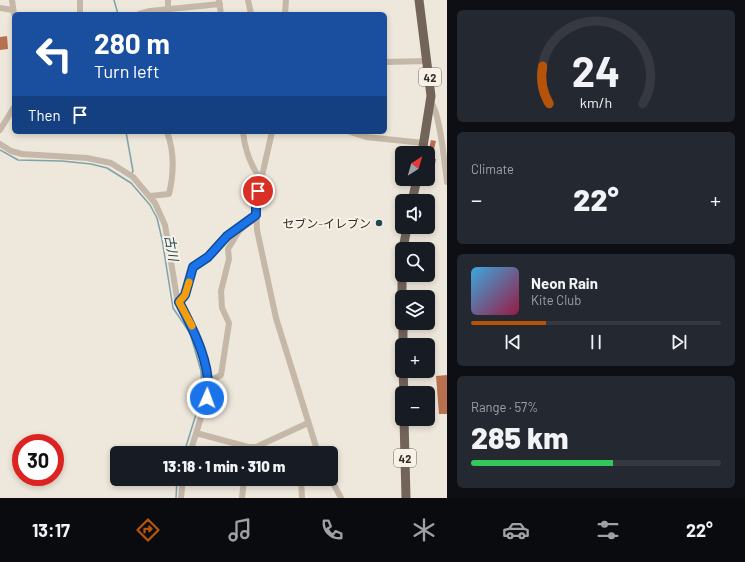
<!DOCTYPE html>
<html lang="en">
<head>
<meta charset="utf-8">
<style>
	:root { --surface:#171b24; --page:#242831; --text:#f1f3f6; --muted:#9ea1a6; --line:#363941; --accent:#b45309 }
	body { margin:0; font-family:Barlow,"Noto Sans JP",sans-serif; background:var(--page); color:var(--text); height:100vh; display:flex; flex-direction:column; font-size:15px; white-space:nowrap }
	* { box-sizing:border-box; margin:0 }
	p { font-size:13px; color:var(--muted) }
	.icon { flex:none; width:22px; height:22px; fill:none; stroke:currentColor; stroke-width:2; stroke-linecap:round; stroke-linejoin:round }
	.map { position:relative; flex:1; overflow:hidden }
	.drawer { display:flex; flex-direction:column; gap:10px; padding:10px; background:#0d0f14; width:298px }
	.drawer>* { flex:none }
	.guide { position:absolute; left:12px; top:12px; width:375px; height:122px; border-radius:6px; box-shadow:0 2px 6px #0003; background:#1a4fa0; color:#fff; overflow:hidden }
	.needle { width:26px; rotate:37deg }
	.fabs { position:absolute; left:395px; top:146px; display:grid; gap:8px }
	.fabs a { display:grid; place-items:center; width:40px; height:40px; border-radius:6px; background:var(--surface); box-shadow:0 2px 6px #0003; font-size:20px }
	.speed { position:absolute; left:12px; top:434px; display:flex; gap:8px; font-size:20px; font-weight:700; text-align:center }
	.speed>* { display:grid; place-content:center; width:52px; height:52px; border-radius:50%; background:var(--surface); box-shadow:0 2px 6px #0003; line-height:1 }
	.speed .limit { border:6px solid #d22; background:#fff; color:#111 }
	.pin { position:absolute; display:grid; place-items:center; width:34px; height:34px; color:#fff; margin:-17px; border:2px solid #fff; border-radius:50%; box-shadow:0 1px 4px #0007 }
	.me { position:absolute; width:44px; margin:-22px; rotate:2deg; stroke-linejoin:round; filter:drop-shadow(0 0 3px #0008) }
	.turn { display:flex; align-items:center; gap:14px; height:84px; padding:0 16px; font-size:18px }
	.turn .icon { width:52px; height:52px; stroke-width:2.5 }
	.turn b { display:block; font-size:28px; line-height:34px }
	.then { display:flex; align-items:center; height:38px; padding:0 16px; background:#0003; gap:8px; font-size:15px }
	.big { font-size:30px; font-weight:800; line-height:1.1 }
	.drawer .widget { flex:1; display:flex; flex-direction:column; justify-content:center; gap:6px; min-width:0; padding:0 14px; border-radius:6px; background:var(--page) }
	.drawer .dial { align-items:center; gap:0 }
	.dial svg { height:104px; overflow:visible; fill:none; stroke:var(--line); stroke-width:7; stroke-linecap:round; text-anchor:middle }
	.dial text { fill:var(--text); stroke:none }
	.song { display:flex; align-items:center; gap:12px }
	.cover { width:48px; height:48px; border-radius:6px; background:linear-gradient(135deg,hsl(200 70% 55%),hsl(340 70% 35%)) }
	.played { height:4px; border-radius:2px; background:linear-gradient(90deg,var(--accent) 30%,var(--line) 30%) }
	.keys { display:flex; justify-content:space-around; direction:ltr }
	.heat { display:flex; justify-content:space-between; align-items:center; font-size:22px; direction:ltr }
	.charge { height:6px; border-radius:3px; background:linear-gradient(90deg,#34c759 57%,var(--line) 0) }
	.trip { position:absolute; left:110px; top:446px; width:228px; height:40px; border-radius:6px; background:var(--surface); box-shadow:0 2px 6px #0003; font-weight:800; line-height:40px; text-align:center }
	.dock { display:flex; height:64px; justify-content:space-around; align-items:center; background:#090b0e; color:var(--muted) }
	.dock .icon { width:28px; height:28px }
	.dock .active { color:var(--accent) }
	.dock b { font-size:18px; color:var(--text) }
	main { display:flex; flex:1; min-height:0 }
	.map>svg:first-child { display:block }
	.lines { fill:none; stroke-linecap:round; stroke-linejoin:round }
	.stream { stroke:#7da3a8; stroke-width:1.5 }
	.building { fill:#b8704f }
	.minor { stroke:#c5b8a8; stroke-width:6 }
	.primary { stroke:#73645a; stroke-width:9 }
	.route-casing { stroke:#114b97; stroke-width:10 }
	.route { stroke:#1a73e8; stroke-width:7 }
	.slow { stroke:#f59e0b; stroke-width:7 }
	.poi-dot { fill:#224950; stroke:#f7f1e7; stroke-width:1.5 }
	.labels { text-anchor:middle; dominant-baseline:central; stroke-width:4; stroke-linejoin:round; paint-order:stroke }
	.shield { fill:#f7f1e7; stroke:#6e6761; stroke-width:1 }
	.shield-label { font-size:11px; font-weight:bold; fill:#332c28 }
	.poi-label { font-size:12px; fill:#332c28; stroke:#f7f1e7; text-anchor:end }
	.water-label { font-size:13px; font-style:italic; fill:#224950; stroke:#f7f1e7 }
</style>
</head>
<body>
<main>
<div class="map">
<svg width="447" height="498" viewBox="0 0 447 498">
	<rect width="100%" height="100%" fill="#eee7db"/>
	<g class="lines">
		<path class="stream" d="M114 0 118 14
			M126 132 133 171 132 173
			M0 150 18 160 62 161 91 164 107 168 131 183 150 205 157 218 162 239 173 308 190 333 201 371 202 395 184 453
			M176 498 177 479"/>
	</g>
	<path class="building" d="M7 36 8 49 0 50V37Z
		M431 140 436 141 432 158 436 159 435 164 431 163 430 167H428V153Z
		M447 375V414H439L436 376Z"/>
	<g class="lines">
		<path class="minor" d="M12 0 14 14
			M168 0V9
			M219 0 221 14
			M248 0 251 14
			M0 8 13 10
			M80 14V0
			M139 14 150 11 220 4
			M285 14 286 0
			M385 62 428 61
			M431 103C440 111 445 168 447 182
			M0 130 14 107
			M243 132C245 151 250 165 261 180
			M272 132 256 202 257 230 276 318 318 453
			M350 132 366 137 424 143
			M0 144 11 151 22 154 87 158 111 163 133 177 155 203 165 225 177 298 193 327 208 378 207 398 190 453
			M150 196 169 194C174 173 175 153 167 132
			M179 302 185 295 193 267 208 257 227 236 240 227
			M210 381 221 375 229 323 222 308 221 291 229 259 228 249 239 231 256 215
			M196 433 248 447H256L308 423
			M301 479 302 498
			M331 479 341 498
			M181 498 183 479
			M242 498 244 479"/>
		<path class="primary" d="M419 0 431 96 422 153
			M412 201 417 179
			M403 249 407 227
			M402 253V297
			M403 323V345
			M403 371 404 393
			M404 419 406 498"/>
	</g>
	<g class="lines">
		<defs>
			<path id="route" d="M207 398C213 367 193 329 179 302L185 295 193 267 208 257 227 236 256 215V202L258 191"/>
		</defs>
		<use href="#route" class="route-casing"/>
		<use href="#route" class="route"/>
		<path class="slow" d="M189 282 185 295 179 302 192 326"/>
	</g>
	<circle class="poi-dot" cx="379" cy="223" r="4"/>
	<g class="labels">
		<g class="shield">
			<rect x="419" y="68" width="22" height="18" rx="3"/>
			<rect x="394" y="449" width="22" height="18" rx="3"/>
		</g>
		<g class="shield-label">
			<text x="430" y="77">42</text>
			<text x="405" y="458">42</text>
		</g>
		<g class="poi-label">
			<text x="371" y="223">セブン-イレブン</text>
		</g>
		<g class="water-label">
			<text transform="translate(172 248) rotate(80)">古川</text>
		</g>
	</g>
</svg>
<div class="fabs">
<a><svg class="needle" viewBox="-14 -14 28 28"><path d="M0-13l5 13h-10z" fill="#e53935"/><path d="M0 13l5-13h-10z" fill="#9ea1a6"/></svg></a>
<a><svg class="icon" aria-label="sound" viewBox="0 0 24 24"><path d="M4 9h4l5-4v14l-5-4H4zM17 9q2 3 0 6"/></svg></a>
<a><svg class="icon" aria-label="search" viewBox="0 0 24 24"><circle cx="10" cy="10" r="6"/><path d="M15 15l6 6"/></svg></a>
<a><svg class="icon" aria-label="layers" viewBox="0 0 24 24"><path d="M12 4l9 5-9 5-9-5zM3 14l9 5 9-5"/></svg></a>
<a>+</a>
<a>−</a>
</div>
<div class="speed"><div class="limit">30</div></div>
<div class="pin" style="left:258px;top:191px;background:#d93025"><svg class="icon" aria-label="arrive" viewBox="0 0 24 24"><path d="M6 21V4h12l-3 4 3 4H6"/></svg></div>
<svg class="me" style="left:207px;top:398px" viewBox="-20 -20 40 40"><circle r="17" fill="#1a73e8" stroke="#fff" stroke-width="3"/><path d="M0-11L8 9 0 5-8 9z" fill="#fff"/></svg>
<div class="trip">13:18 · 1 min · 310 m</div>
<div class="guide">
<div class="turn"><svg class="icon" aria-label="left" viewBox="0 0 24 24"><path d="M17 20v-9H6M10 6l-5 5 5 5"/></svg><div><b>280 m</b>Turn left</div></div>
<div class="then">Then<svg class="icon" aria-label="arrive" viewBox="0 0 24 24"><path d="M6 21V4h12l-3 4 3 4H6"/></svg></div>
</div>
</div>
<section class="drawer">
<div class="widget dial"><svg viewBox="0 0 100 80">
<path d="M14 69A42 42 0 1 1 86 69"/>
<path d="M14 69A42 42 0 0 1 9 40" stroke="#b45309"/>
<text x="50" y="56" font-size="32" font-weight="700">24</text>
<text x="50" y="72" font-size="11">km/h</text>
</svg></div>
<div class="widget"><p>Climate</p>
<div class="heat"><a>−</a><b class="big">22°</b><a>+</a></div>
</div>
<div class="widget">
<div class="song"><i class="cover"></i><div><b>Neon Rain</b><p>Kite Club</p></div></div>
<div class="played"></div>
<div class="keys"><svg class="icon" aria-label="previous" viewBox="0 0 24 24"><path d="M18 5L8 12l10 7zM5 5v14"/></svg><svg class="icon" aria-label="pause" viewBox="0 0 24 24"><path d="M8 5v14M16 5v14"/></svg><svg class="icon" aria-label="next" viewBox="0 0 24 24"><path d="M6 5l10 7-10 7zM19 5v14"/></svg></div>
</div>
<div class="widget"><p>Range · 57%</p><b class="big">285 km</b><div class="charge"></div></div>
</section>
</main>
<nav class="dock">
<b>13:17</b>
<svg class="icon active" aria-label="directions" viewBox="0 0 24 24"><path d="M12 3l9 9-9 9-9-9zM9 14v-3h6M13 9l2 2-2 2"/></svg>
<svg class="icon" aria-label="music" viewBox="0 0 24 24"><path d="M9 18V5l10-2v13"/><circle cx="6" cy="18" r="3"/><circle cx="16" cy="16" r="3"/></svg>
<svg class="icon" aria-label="phone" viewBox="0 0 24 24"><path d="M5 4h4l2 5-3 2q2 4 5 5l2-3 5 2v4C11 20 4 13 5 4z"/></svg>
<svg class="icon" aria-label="climate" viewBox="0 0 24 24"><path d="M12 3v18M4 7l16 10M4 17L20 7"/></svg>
<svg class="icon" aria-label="car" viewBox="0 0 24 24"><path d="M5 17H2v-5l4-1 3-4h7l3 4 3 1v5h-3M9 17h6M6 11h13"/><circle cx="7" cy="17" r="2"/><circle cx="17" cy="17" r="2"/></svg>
<svg class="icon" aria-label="filters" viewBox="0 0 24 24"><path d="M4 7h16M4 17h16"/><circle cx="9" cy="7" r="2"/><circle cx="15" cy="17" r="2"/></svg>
<b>22°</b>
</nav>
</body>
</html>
